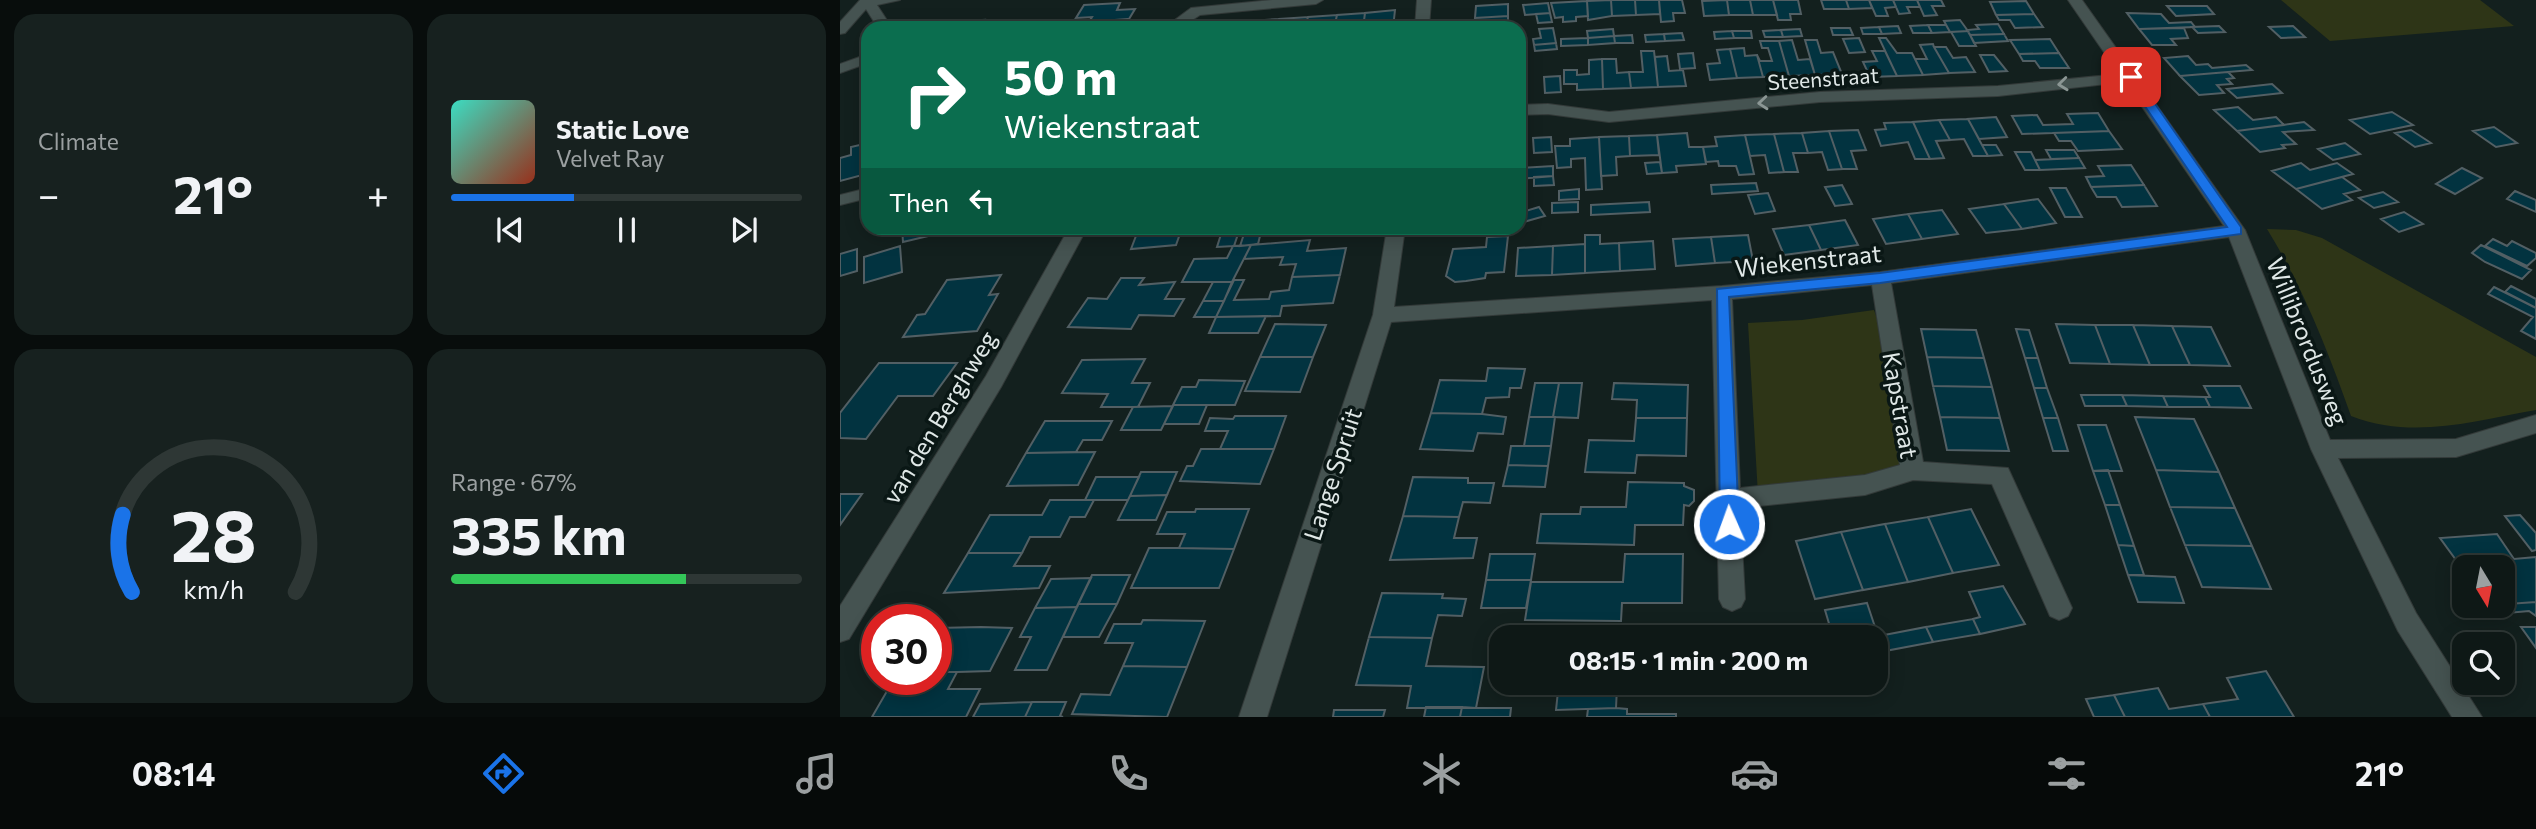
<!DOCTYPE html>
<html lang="en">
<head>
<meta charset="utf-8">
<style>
	:root { --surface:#0e1816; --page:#17211f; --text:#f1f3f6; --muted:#9ba0a1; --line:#2e3735; --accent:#1a73e8 }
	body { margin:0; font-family:Commissioner,sans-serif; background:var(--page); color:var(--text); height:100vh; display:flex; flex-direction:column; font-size:26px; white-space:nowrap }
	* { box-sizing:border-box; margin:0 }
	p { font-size:23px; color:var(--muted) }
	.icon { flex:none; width:38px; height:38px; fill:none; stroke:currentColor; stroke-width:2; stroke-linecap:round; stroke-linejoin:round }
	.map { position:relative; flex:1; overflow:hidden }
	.sheet { display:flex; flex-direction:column; gap:14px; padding:14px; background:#080d0c; width:840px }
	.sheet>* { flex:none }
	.guide { position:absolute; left:21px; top:21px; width:665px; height:214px; border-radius:21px; box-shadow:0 4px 18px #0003,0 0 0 2px var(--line); background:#0b6e4f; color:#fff; overflow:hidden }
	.needle { width:46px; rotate:170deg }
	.buttons { position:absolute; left:1612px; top:555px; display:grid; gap:14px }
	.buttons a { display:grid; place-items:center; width:63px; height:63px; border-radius:14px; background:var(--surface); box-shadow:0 4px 18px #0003,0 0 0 2px var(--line); font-size:35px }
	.speed { position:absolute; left:21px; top:604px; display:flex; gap:14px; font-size:35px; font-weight:700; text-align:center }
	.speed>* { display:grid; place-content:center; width:91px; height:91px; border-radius:50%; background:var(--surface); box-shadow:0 4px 18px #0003,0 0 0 2px var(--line); line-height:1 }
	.speed .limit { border:10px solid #d22; background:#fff; color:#111 }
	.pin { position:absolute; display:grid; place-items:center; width:60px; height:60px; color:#fff; margin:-30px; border-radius:14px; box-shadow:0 4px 10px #0006 }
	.me { position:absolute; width:77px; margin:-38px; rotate:358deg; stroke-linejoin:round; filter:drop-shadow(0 0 5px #0008) }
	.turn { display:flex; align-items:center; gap:24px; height:147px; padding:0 28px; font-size:32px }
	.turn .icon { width:91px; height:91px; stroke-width:2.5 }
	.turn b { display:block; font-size:49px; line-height:60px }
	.then { display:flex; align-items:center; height:66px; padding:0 28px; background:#0003; gap:14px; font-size:26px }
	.big { font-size:52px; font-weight:700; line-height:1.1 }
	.sheet .widget { flex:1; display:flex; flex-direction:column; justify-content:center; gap:10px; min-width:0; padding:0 24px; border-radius:21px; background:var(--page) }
	.sheet .dial { align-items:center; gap:0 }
	.dial svg { height:182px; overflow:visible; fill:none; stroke:var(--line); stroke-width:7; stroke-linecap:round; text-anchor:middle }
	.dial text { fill:var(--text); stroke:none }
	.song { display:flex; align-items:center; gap:21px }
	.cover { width:84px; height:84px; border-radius:10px; background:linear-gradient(135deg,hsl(170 70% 55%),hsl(10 70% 35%)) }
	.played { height:7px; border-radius:4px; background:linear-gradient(90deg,var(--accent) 35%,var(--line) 35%) }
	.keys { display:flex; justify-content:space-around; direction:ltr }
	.heat { display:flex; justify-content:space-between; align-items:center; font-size:38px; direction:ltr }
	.charge { height:10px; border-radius:5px; background:linear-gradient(90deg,#34c759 67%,var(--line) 0) }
	.sheet .tiles { flex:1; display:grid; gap:14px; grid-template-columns:repeat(2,1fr) }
	.trip { position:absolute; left:649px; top:625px; width:399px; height:70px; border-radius:21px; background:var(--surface); box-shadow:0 4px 18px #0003,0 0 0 2px var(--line); font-weight:700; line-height:70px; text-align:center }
	.menu { display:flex; height:112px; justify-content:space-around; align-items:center; background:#060a09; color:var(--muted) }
	.menu .icon { width:49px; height:49px }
	.menu .current { color:var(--accent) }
	.menu b { font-size:32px; color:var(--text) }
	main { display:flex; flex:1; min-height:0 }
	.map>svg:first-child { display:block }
	.green { fill:#2e3517 }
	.building { fill:#023340; stroke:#525f64; stroke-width:2 }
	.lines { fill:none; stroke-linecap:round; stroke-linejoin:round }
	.minor-casing { stroke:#333a39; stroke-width:2 }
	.minor { fill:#455351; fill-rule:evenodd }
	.oneway { stroke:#8b9694 }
	.route { fill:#1a73e8; stroke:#114b97; stroke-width:2 }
	.labels { text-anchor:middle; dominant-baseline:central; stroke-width:7; stroke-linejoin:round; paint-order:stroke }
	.far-street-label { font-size:21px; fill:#e0e8e7; stroke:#0a1715 }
	.street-label { font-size:24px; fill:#e0e8e7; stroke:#0a1715 }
</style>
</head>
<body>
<main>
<section class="sheet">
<div class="tiles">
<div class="widget"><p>Climate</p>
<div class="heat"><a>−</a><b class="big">21°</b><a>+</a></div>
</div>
<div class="widget">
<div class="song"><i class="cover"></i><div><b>Static Love</b><p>Velvet Ray</p></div></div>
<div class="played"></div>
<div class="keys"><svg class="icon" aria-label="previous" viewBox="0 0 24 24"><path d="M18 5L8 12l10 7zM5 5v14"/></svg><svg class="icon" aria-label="pause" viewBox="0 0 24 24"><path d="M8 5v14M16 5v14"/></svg><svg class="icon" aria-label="next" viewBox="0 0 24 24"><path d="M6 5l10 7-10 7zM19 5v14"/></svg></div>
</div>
<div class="widget dial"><svg viewBox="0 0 100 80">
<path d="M14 69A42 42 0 1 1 86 69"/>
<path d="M14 69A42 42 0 0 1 10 35" stroke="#1a73e8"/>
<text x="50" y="56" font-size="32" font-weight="700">28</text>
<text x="50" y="72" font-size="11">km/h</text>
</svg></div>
<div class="widget"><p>Range · 67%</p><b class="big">335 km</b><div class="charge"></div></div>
</div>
</section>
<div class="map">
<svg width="1696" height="717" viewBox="0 0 1696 717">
	<rect width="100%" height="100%" fill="#13201e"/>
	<path class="green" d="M1441 0H1640L1674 26 1490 41Z
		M1427 229 1456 230 1482 238 1696 357V410C1632 421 1574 440 1511 416 1488 351 1463 287 1427 229Z
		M1034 310 1043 337 1066 468 918 495 908 323 962 320Z"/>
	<path class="building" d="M771 0H795L796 15 772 16Z
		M771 0 772 16 748 20 747 1Z
		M795 0H819L820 14 796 15Z
		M819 0H842L845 13H833L834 21 821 22Z
		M887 0 889 15 864 16 862 1Z
		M887 0H910L913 15H889Z
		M910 0H933L937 15H913Z
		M933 0H958L961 14H950L951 20H938Z
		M981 0H1006L1009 9H984Z
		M1006 0H1029L1032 8 1009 9Z
		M1029 0H1053L1056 7 1045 8 1048 16H1036Z
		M1053 0H1077L1080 7H1067L1070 13 1059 14Z
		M1077 0H1101L1104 6H1092L1097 15 1084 16Z
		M747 1 748 16 736 17V21L723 22V17L715 18 711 3Z
		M1186 1 1194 14 1156 15 1150 2Z
		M280 3 277 10 295 9 289 19 249 22 252 17 236 18 244 5Z
		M708 3 710 13 685 15 683 5Z
		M668 4V16L635 18 636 6Z
		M1327 6H1367L1374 14 1336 16Z
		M555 10 553 28H523L525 13Z
		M525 13 523 28H494L497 15Z
		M710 13 712 22 698 23 696 14Z
		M1287 13 1321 14 1329 23 1351 22 1355 27 1299 29Z
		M1194 14 1203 27 1175 28 1170 20H1159L1156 15Z
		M497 15 494 28H465L468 17Z
		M668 16V28H635V18Z
		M468 17 465 28H436L439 19Z
		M289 19 284 28H238H246L249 22Z
		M439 19 436 28H407L410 21Z
		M144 20 138 27 161 25 159 28H103L108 22Z
		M1120 20 1128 31 1110 32 1104 21Z
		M410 21 407 28H377L379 23Z
		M1158 24 1164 34 1130 35 1127 30 1139 29 1136 25Z
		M1088 25 1092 33H1073L1070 26Z
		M1088 25H1106L1110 32 1092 33Z
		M1058 26 1061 33 1042 34 1039 27Z
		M1379 26 1385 32 1358 33 1352 27Z
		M1453 26 1465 37 1441 38 1429 27Z
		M1039 27 1042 34H1023L1021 28Z
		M713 28 716 43 694 45 693 39 701 38 699 29Z
		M991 28H1010L1013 35H993Z
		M1344 28 1348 38 1331 39 1336 45H1312L1299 29Z
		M773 29 774 36 748 38 747 31Z
		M960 29 962 36 943 37 941 30Z
		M941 30 943 37H925L923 31Z
		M892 31 894 38 875 39 874 32Z
		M892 31H911L912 38H894Z
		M1128 31 1136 46H1119L1111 32Z
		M842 33 844 40 825 41 824 34Z
		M824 34 825 41 806 42 805 35Z
		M1164 34 1168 41 1134 43 1130 35Z
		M792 35 793 43H775L774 36Z
		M774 36 775 43 748 45V38Z
		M748 38V45L721 46V39Z
		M1019 38 1025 52 1009 53 1003 39Z
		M1039 38H1046L1057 53H1072L1083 75 1057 76Z
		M1210 39 1219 53 1179 54 1170 40Z
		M952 40 958 60 970 59 975 75 949 76 939 41Z
		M965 40H977L981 53 993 52 1002 74 975 75Z
		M920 41H939L949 76 923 77 917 55 920 61H932L928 48H922Z
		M716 43 717 49 695 51 694 45Z
		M1093 44 1094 47 1109 73 1083 75 1075 59H1087L1080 45Z
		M1094 47H1106L1113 58 1126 57 1135 72 1109 73Z
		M904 48 905 56 917 55 923 77 897 78 890 49Z
		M890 49 897 78 870 80 867 64 880 63 877 50Z
		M801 51H814L818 87 791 88 789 72H803Z
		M1032 51H1045L1057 76 1030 77 1023 62 1037 61Z
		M853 53 855 68 840 69 838 54Z
		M1219 53 1229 68H1200L1195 61H1183L1179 54Z
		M1140 55H1154L1167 71 1149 72Z
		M827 56 829 71 843 70 846 86 818 87 815 57Z
		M1348 56 1356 65 1368 64 1372 68 1406 65 1412 70 1340 76 1324 58Z
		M762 59 763 89 737 90V84H724V70H737V75L749 74V60Z
		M762 59H776L777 73 789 72 791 88 763 89Z
		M1388 72 1394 78 1387 79 1392 84 1377 85 1384 93 1359 95 1340 76Z
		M720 76 721 92 705 93 704 77Z
		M1432 84 1442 93 1397 98 1387 89Z
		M1398 107 1413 120 1436 117 1444 125 1397 131 1374 110Z
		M1552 112 1573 125 1530 134 1510 120Z
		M1258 113 1269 131 1182 134 1172 116 1197 115 1203 125 1233 124 1227 114Z
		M1156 117 1167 137 1139 139 1128 119Z
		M1128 119 1142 145 1148 156H1133L1124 139 1110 140 1099 120Z
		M1099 120 1110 140 1096 141 1104 158 1090 159 1073 122Z
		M1073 122 1090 159H1075L1068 142 1041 146 1035 130 1046 129 1044 123Z
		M1464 122 1474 130 1443 132 1456 144 1442 145 1445 148 1420 152 1397 131Z
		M1654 127 1677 143 1656 147 1633 131Z
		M1018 130 1026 150 1011 151 1017 169H1002L989 131Z
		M1571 130 1591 143 1575 147 1555 133Z
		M989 131 1002 169 988 170 982 152 968 153 962 133Z
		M1269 131 1282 149 1238 151 1231 141H1219L1214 133Z
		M847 133 849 147H863L866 164 836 166 837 172 822 173 817 135Z
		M962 133 968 153H953L958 172H944L934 134Z
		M934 134 944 172 929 173 925 155 910 156 905 135Z
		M817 135 819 155 790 156 789 136Z
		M905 135 914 174 899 175 896 166H879L878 161 866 162 863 147 877 146 875 137Z
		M789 136 790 156 776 157 777 175 761 176 759 137Z
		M711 137 712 152 694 153 693 138Z
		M759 137 762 189 746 190 745 158 731 159V167L717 168 715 146H730V139Z
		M28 143 26 174 0 181V158L11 155V147Z
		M1505 143 1520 154 1493 160 1478 149Z
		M1142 145H1156L1162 155 1148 156Z
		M1206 150H1234L1239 158 1211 159Z
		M1175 152H1191L1200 170H1185Z
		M1239 158 1245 168 1200 170 1195 160Z
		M820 162 822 173 807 174 805 163Z
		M1461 163 1470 170 1497 163 1513 174 1456 189 1432 171Z
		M1291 165 1304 185 1251 187 1246 177 1264 176 1258 166Z
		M713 166V176L679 179V168Z
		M1622 168 1642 178 1615 194 1596 184Z
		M713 176 714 185 694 186V177Z
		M1502 177 1520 190 1504 194 1512 200 1482 209 1456 189Z
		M916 183 918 191 872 194 871 185Z
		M1002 185 1012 204 995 206 985 187Z
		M1304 185 1317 206 1282 207 1276 197H1257L1251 187Z
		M1210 188H1226L1242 217H1225Z
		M739 189V199L719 200V191Z
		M1675 191 1696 200V212L1667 199Z
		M1543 192 1558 202 1534 208 1519 198Z
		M928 193 935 211 915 214 908 195Z
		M1198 199 1216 223 1182 229 1164 204Z
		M738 202V212L712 213V203Z
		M809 202 810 212 751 215V205Z
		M1164 204 1182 229 1146 233 1129 209Z
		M699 207 705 216 680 223 679 213Z
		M1102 210 1118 234 1082 239 1068 214Z
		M1564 212 1583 224 1559 232 1541 219Z
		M1068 214 1082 239 1046 244 1033 219Z
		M1005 220 1018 245 981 250 969 225Z
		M969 225 981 250 944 255 933 229Z
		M62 228H122L63 242Z
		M299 228H357L341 231 336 245 291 249Z
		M383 228H400L394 246 377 247Z
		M406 228H422L418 244 400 246Z
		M466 228H508V230L464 234Z
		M745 235H760V244L779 243 780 271 745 273Z
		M908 235 913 261 875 263 871 237Z
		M668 236 664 272 646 273 645 278 626 281 615 282 606 276 613 249 646 247 647 237Z
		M871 237 875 263 836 266 833 239Z
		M1653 239 1667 246 1672 241 1696 253V258L1687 266 1645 246Z
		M470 240 467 251 506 248 500 275 452 277 456 264 440 265 443 257 404 259 411 245Z
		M813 241 815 269 780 271 779 243Z
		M745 244V273L712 275 713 246Z
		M411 245 392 282H342L354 259 387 258 393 246Z
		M1641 245 1691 270 1682 279 1645 262 1632 253Z
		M60 246 62 272 24 283V257Z
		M713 246 712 275 676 276 678 248Z
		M17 249V271L0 276V254Z
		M161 275 149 295 158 294 137 331 63 337 77 315 85 314 107 280Z
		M500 275 493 303 442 306 440 316 376 317 394 280H404L394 300 429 299 431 292 449 290 452 277Z
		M281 278H304L299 285 335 282 325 299H344L334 316 299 315 291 329 228 327 248 298 267 299Z
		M373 282H392L384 301H363Z
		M1671 286 1696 299V308L1665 292Z
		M1654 287 1696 308V339L1681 331 1693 317 1648 294Z
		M363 301H384L376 317H354Z
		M426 316 418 333H369L376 317Z
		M435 324 486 325 473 357H420Z
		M1216 324 1255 325 1270 364 1230 363Z
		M1255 325H1293L1310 365 1270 364Z
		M1293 325 1332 326 1350 365H1310Z
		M1332 326 1371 327 1390 366 1350 365Z
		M1081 329 1136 330 1144 358 1087 357Z
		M1176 329 1189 330 1198 358H1185Z
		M420 357H473L460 392 405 391Z
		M1087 357 1144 358 1152 387 1093 386Z
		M1185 358H1198L1207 388H1194Z
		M305 359 292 383H310L298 407H261L268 394 222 393 242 360Z
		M39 363H117L93 396H58L26 439 0 438V413Z
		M648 368 685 369 681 388H670L669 397 646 398 642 414 591 413 600 380 646 381Z
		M359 380 405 381 395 405H333L342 387H356Z
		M695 383H719L713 417H689Z
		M719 383H742L738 418 713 417Z
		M774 383 848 385 847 418H796L797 400 772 399Z
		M1093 386 1152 387 1160 418 1100 417Z
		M1364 386H1400L1411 408 1370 407 1365 397H1370Z
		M1194 388H1207L1218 418H1203Z
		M1241 395H1282L1287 406H1245Z
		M1282 395 1323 396 1328 407 1287 406Z
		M1323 396 1365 397 1370 407H1328Z
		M333 405H367L359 424H324Z
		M333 406 321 430H281L293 407Z
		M591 413 642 414 666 417 663 434 638 433 633 451 580 449Z
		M395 416H446L434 449H380L388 431H365L370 418 393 419Z
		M689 417H715L711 446H684Z
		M1100 417 1160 418 1169 451 1107 450Z
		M1295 417 1354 419 1379 472 1316 470Z
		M796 418H847L846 456 797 455 795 473 745 472 749 440 794 441Z
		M1203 418H1218L1228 451H1213Z
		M205 421H272L262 440H243L236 452 186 453Z
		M1238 425H1266L1282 471H1253Z
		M671 446H711L708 466 668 465Z
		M361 449H434L420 484 340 481 347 466H353Z
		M255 452 238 485 167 486 186 453Z
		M668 465 708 466 705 487 663 486Z
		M1268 470 1273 484 1280 505H1265L1253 471Z
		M1316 470 1379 472 1395 508 1330 507Z
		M301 472H337L327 495 290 496Z
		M256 477H299L288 500H245Z
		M573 477 628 478V483H654L650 503 623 502 619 517 563 516Z
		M788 482 844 483V486L854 490V501L849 506 844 505 843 525H795L794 545 697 543 701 514H740L741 507H786Z
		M0 494H22L0 525Z
		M327 495 316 520H278L290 496Z
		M210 500H254L245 517H230L220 537H190L182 553H128L150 515H202Z
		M1265 505H1280L1294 546 1278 545Z
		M1330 507 1395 508 1412 546 1345 545Z
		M356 509H409L394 549 339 548 345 534H317L327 512H355Z
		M1131 509 1159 565 1113 573 1088 517Z
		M1680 515 1696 533V550L1692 551 1665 516Z
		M563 516 619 517 614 538H637L633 558 550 560Z
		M1088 517 1113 573 1068 582 1045 524Z
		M1045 524 1068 582 1023 590 1001 532Z
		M1001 532 1023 590 975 599 956 541Z
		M1657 534 1674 559 1696 557V602L1668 604 1662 597V567H1624V571L1600 538Z
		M1278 545 1294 546 1304 575H1288Z
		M1345 545 1412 546 1431 589 1362 587Z
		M309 548H339L394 549 379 588H291Z
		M128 553H182L174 566H210L199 588 104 593Z
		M650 554H695L691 580H646Z
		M785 554H843L842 603H782L781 621 685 620 691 582H783Z
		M252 575H290L277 604H238Z
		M1288 575 1335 577 1344 603 1298 602Z
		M251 578 237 607 195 608 211 579Z
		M646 580H691L686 608H641Z
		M1163 586 1185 624 1140 634 1133 619 1140 617 1129 592Z
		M542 593 603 594 602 598 626 599 622 616 598 615 592 638 529 637Z
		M1662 597 1668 604 1696 602V616L1689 611 1656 614 1649 606H1662Z
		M1027 603 1038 636 1045 651 1036 653V637H993L985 610Z
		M238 604H277L259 637H223Z
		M237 607 207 670H175L191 637H180L195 608Z
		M1133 619 1140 634 1093 642 1086 627Z
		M303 620 365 621 347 667 283 666 293 643H265L274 624H301Z
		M1086 627 1093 642 1045 651 1039 636Z
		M1681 627H1696V648Z
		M96 628 141 627 172 628 150 671 117 672H96Z
		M779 633 842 634V637H779Z
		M529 637 592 638 586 666 644 667 636 708H567L571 686 516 685Z
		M283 666 347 667 327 717 232 714 241 694 270 695Z
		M1426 671 1454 717H1370L1363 704 1398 699 1387 678Z
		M96 672H117L108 689H140L126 717H32L54 679H96Z
		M719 682H841V689L777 687 776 708 716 710Z
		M1318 688 1329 709 1363 704 1370 717H1285L1274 695Z
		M1274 695 1285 717H1254L1246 699Z
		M192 702H226L220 716 223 717H185Z
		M192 702 185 717H133L140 704Z
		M586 707H622L620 717H584Z
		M622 707 636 708H671L670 717H620Z
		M776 708 787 709V714H836V717H747L748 709Z
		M494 710H545L543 717H493Z"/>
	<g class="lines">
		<defs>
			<path id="minor" d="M20 0H60L37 5 52 28H38L26 9 5 33 0 34V22Z
				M432 0H483L476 4 360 15 340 28H324L351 8Z
				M577 0H591L589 28H575Z
				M1228 0H1242L1405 230 1490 440 1616 439 1696 415V433L1616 457 1498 458 1576 613 1642 717H1612L1558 631 1471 449 1389 237 1051 283 1083 462 1168 468 1232 608 1228 616 1219 620 1210 616 1152 484 1073 480 1025 495 900 508 905 599 901 607 892 611 883 607 879 599 872 300 551 322 427 717H399L533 315 547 228H565L554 307 882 286 1040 272 1384 226 1285 82 1158 96 980 102 769 122 708 114 679 115V105L708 104 769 112 980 92 1158 86 1279 74ZM1032 285 1060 465 1025 475 900 488 892 299Z
				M28 54V63L0 73V64Z
				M28 188V198L0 205V195Z
				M229 228H247L161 387 9 639 0 642V606L146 376Z"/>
		</defs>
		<use href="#minor" class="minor-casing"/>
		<use href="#minor" class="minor"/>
	</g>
	<defs><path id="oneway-chevron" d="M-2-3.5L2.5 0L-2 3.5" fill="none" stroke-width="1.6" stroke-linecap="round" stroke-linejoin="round" transform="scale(1.75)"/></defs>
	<g class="oneway">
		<use href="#oneway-chevron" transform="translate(1223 84) rotate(174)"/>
		<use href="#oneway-chevron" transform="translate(923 103) rotate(175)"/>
	</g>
	<path class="route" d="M1287 75H1295L1401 227V234L1040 283 889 297 899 524 896 529H883L880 524 877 289 1040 273 1387 227 1285 77Z"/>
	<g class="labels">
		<g class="far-street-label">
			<text transform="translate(983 78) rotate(-4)">Steenstraat</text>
		</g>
		<g class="street-label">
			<text transform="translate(968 260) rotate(-6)">Wiekenstraat</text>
			<text transform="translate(1468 341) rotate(68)">Willibrordusweg</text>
			<text transform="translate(1061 405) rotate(80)">Kapstraat</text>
			<text transform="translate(99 417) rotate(-59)">van den Berghweg</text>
			<text transform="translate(492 474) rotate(-72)">Lange Spruit</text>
		</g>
	</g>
</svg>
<div class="buttons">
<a><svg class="needle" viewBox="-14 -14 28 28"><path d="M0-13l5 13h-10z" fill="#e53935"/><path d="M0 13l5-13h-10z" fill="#9ba0a1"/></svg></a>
<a><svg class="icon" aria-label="search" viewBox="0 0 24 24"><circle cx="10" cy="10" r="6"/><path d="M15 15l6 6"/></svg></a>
</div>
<div class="speed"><div class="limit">30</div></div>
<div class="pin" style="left:1291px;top:77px;background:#d93025"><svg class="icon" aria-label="arrive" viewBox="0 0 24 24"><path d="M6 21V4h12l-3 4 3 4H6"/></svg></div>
<svg class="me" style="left:889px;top:524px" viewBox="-20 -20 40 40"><circle r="17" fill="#1a73e8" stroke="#fff" stroke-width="3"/><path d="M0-11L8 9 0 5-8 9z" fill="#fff"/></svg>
<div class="trip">08:15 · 1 min · 200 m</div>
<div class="guide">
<div class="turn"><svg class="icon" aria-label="right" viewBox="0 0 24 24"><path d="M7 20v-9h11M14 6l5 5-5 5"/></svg><div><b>50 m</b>Wiekenstraat</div></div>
<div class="then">Then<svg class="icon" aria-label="left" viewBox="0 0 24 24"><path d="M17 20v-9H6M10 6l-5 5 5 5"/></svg></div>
</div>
</div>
</main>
<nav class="menu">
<b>08:14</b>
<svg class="icon current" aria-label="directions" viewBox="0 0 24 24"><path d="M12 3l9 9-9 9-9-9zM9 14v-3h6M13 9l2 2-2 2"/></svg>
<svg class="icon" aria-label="music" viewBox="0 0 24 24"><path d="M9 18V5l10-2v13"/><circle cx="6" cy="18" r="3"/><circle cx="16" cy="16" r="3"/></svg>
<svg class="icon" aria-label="phone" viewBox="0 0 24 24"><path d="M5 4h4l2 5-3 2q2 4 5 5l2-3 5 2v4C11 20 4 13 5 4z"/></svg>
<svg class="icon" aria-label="climate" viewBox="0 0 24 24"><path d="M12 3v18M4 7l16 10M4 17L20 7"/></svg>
<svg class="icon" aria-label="car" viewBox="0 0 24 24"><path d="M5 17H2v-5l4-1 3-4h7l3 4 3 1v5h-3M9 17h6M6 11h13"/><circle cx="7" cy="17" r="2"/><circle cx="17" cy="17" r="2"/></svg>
<svg class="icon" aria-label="filters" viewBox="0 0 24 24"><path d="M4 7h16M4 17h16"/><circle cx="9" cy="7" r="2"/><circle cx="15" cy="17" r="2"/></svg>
<b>21°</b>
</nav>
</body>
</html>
